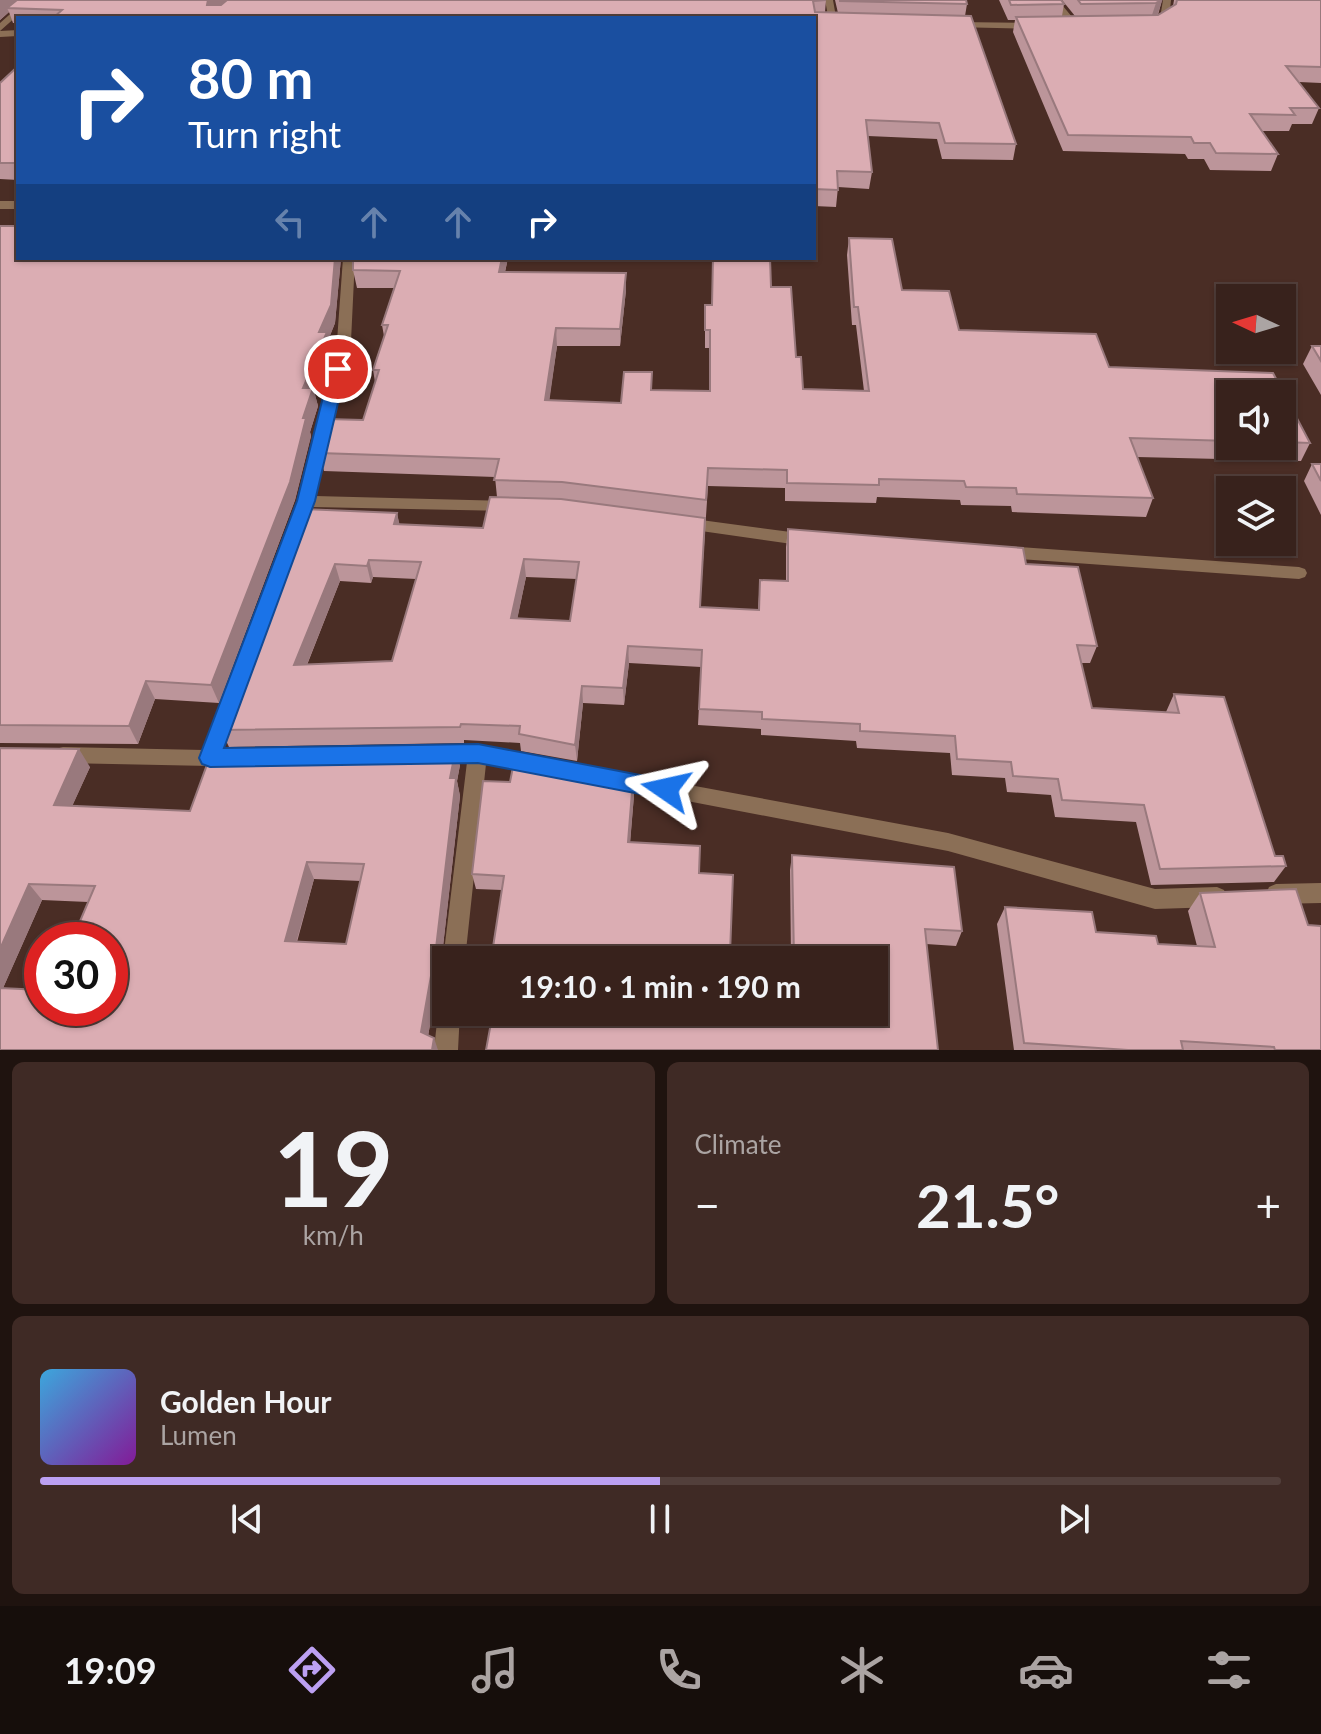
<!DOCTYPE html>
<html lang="en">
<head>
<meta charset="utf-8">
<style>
	:root { --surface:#38221c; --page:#3f2a25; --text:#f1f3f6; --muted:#aba4a3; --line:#523f3b; --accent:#bca0f2 }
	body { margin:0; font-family:Lato,sans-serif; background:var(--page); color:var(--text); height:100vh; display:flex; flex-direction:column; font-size:30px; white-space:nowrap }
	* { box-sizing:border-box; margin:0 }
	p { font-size:26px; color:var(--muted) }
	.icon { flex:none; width:44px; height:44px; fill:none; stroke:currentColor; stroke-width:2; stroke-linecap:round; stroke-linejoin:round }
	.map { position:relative; height:1050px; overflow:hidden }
	.drawer { display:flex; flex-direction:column; gap:12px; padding:12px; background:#1f130f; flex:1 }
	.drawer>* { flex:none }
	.top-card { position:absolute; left:16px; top:16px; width:800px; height:244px; border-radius:0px; box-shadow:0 2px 6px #0004,0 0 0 2px var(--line); background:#1a4fa0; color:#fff; overflow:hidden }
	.needle { width:52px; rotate:274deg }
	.controls { position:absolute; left:1216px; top:284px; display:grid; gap:16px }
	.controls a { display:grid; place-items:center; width:80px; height:80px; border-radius:0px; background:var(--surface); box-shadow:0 2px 6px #0004,0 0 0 2px var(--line); font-size:40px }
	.speed { position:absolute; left:24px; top:922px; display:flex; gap:16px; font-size:40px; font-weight:700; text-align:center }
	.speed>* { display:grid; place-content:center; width:104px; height:104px; border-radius:50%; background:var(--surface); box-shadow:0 2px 6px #0004,0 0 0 2px var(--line); line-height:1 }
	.speed .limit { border:12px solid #d22; background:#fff; color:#111 }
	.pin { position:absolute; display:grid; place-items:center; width:68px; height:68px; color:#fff; margin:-34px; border:4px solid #fff; border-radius:50%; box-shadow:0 2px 8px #0007 }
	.me { position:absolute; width:88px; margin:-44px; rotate:281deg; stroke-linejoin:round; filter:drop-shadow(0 0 6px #0008) }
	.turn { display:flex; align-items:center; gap:28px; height:168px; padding:0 40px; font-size:36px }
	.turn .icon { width:104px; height:104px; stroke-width:2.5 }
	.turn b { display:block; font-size:56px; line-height:68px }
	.lanes { display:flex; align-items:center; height:76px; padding:0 40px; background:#0003; justify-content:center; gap:40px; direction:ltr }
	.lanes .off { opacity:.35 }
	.big { font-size:60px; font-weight:700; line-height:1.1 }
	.drawer .widget { flex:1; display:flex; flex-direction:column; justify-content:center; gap:12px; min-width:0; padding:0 28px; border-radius:12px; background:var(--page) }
	.drawer .dial { align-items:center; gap:0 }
	.dial b { font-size:104px; line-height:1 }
	.song { display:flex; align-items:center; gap:24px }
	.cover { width:96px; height:96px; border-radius:12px; background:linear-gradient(135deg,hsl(200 70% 55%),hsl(290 70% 35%)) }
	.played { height:8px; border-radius:4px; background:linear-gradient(90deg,var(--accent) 50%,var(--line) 50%) }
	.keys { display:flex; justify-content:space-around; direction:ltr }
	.heat { display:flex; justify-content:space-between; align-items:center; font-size:44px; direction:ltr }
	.drawer .tiles { flex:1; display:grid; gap:12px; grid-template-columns:1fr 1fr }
	.widget:last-child { grid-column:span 2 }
	.trip { position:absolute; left:432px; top:946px; width:456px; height:80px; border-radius:0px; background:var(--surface); box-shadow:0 2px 6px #0004,0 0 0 2px var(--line); font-weight:700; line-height:80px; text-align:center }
	.menu { display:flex; height:128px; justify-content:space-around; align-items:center; background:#160e0b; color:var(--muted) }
	.menu .icon { width:56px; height:56px }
	.menu .current { color:var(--accent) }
	.menu b { font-size:36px; color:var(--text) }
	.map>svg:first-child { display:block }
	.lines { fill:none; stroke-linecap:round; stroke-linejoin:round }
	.minor { fill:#8b6f56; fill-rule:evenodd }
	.tertiary { fill:#8b6f56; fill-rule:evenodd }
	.wall { fill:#bc959a; fill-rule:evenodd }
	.shaded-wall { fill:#99797d }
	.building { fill:#dbadb3; stroke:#99797d; stroke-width:2; fill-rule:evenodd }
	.route { fill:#1a73e8; stroke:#114b97; stroke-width:2 }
</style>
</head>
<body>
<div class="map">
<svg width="1321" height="1050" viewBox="0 0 1321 1050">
	<rect width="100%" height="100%" fill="#4a2d25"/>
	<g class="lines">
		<path class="minor" d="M26 0H35L0 31V23Z
			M825 0H833L837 23 829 21Z
			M1049 0H1058L1077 23V27H1071Z
			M0 201H18V209H0Z
			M343 258H355L351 341 315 496 508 501 516 506 508 511 312 507 223 749 236 751 239 757 236 763 210 766 63 763 56 761 53 755 56 749 63 747 204 750 298 501 337 341Z
			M686 518 806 534 814 540 806 546 680 528 678 524Z
			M1005 546 1299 567 1305 569 1307 573 1305 577 1299 579 1005 558 997 552Z
			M436 746H478L536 756 543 758 546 764 543 770 536 772 486 764 465 960H446V967L443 960 467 762 429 760 426 754 429 748Z
			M614 771 948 833 1155 889 1217 887 1224 890 1227 897 1224 904 1217 907 1155 909 948 851 614 787 607 785 604 779 607 773Z
			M1321 883V903L1276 904 1269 901 1266 894 1269 887 1276 884Z
			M446 1002V1012H460L458 1050H434L438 1012 441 1004Z"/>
		<path class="tertiary" d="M1163 0H1171L1169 19 1158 25H1152V21L1160 18Z
			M956 22 1036 23 1041 26 1036 29 953 27 951 25Z
			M18 30V36L0 37V31Z"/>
	</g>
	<path class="wall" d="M0 0H826L825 12 838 13 835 0H966L967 4 965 16 1016 144 1013 160 942 159 937 139 868 136 872 172 869 189 838 187 836 207 814 206V118H815L814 18H18V23H13L9 12 0 20Z
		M999 0H1061L1064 4 1062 16H1075L1062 0H1162L1158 15 1173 6 1174 0H1321V83L1299 82 1319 108 1312 124H1292L1289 131H1261L1278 154 1271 171 1210 170 1204 159H1188L1185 154 1063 151 1013 32 1015 20H1008Z
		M18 66V180L0 179V83Z
		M0 226 18 258H341L335 323 329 338 332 350 314 391 318 406 310 432 311 436 295 500 219 703 155 699 138 744 0 743Z
		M849 238 892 239 902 290 949 291 959 330 1096 334 1109 367 1273 373 1310 443 1301 461 1137 457 1153 498 1146 517 1012 512 1011 506 961 505 960 500 877 497 876 503 785 501V488L708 486 700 607 758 610 760 580 786 581V547L788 529 1023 548 1026 564 1078 567 1097 646 1090 663H1081L1092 708 1166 712 1174 694 1224 697 1275 856H1283L1286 866 1274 882 1151 885 1136 822 1055 817 1051 795 1007 792 1005 778 952 775 950 753 857 748 856 741 761 735V729L698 725 701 667 629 663 624 705 583 703 577 761 521 751 520 743 464 740V743L229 747 221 730 303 509 397 513 399 524 483 528 490 497H497L495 477 324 471 319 453 327 419 363 420 375 382 373 370 384 336 382 325 394 288H357L353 270V258H508L505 272 626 273V290L620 346H557L549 400 621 403 624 372H652V390L709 391V348H705V305H712L713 258H770L771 287H791L796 357H801L803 389 864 391 856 325H852L847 255ZM1230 394H1282V446H1230ZM373 577 416 579 392 661 307 665 340 581 371 583ZM526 577 577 579 570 621 517 619Z
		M659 258H685V260H659Z
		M1312 346H1321V395L1303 364Z
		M1312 464H1321V515L1304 481Z
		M0 748 90 767 72 806 190 811 460 765 457 781 460 796 441 964 428 1036 0 1050ZM314 879 361 881 346 944 297 942ZM42 900 88 902 110 1008 3 988Z
		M633 779 634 795 630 842 699 873 730 954 791 958 790 870 792 855 962 931 956 946 926 944 874 1012 491 960 502 890 476 889 472 874 510 782Z
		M1200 893 1321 1050H1014L997 924 1005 907 1096 932 1158 944 1197 946 1188 911Z"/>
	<path class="shaded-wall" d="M0 0H22L7 8 9 12 0 20Z
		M208 0H229L211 16 207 5Z
		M1162 1 1157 16 1151 18 1156 3Z
		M335 258H341L335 323 329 338 332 350 314 391 318 406 310 432 311 436 295 500 219 703 211 685 303 418V388L319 332Z
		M502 258H508L501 290 499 272Z
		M626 273V290L620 346V329Z
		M556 328 557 346 547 418 545 400Z
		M397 513 401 531 394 524Z
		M524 559 526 577 514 635 511 618Z
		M369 560 373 577 371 583 367 566Z
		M335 564 340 581 300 682 294 665Z
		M628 646 629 663 624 705 623 688Z
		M146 681 155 699 138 744 129 726Z
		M582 686 583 703 577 761 575 745Z
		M456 748 460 765 457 781 460 796 441 964 426 1047 421 1032 450 778Z
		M79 749 90 767 65 822 54 805Z
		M633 779 634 795 629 857 628 842Z
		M307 862 314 879 292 957 285 941Z
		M29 884 42 900 0 995V949Z
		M434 1038 438 1050H432Z"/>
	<path class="building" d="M17 0H208L207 5H221L227 0H826L813 1 815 12 971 16 1016 144 945 143 939 123 866 120 872 172 837 171 838 190 814 189V118H817L814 18H53L62 10 7 8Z
		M840 0H966L967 4 840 1Z
		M1009 0H1061L1064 4 1011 5Z
		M1078 0H1162L1156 3 1081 4Z
		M1177 0H1321V67L1286 66 1319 108H1290L1295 115 1250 114 1278 154 1216 153 1210 143H1194L1191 137 1068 135 1016 17 1158 15 1176 4Z
		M18 66V163H0V83Z
		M0 226H18V258H335L331 305 319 332H327L303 388H313L303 418H306L290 482 211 685 146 681 129 726 0 725Z
		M849 238 892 239 902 290 949 291 959 330 1096 334 1109 367 1273 373 1310 443 1282 442V394H1230V441L1130 438 1153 498 1017 494 1016 488 966 487 964 481 879 479V485L787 483V470L708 468 706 500 562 482 494 480 499 459 319 453 327 419 363 420 379 370H373L388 325H382L400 271 353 270V258H502L499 272 626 273 620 329 556 328 545 400 621 403 624 372H652L651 390 710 391V330H705V305H712L713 258H770L771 287H791L796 357H801L803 389 869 391 858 307H854Z
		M1312 346H1321V361Z
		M1312 464H1321V481Z
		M490 497 561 499 705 518 700 607 759 610 760 580 788 581V529L1023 548 1026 564 1078 567 1097 646 1077 645 1092 708 1179 713 1174 694 1224 697 1275 856H1283L1286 866 1160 869 1144 805 1062 800 1058 779 1013 776 1011 762 957 759 955 736 860 731V724L762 719V712L699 709 702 650 628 646 623 688 582 686 575 745 519 734 520 726 461 724 460 727 221 730 303 509 397 513 394 524 483 528ZM524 559 579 562 570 621 511 618ZM369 560 421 562 392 661 294 665 335 564 367 566Z
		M0 748 79 749 54 805 190 811 212 751 456 748 450 778H456L436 948 421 1032 434 1038 432 1050H0V988L42 990V1008H110V940H72L95 886 29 884 0 949ZM307 862 364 864 346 944 285 941Z
		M515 757 633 779 628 842 700 846 699 873 733 875 730 954 794 958 792 855 954 867 962 931 925 929 938 1050H486L493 1012H874V960H491L504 876 472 874 483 781 510 782Z
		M1296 889 1308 925 1321 926V1050H1275L1274 1047 1181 1041 1183 1050H1128L1024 1043 1005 907 1092 912 1096 932 1156 936 1158 944 1215 947 1200 893Z"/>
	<path class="route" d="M338 364 346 369 315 501 224 748 478 744 666 780 674 782 678 789 674 796 666 799 478 763 210 767 202 764 199 758 297 501 330 369Z"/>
</svg>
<div class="controls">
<a><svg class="needle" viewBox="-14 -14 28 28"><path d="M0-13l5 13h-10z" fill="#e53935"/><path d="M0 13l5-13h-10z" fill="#aba4a3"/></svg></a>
<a><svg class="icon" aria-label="sound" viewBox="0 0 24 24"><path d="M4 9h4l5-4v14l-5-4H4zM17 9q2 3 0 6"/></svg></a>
<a><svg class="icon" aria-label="layers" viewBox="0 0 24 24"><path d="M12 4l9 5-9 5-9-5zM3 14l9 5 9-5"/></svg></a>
</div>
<div class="speed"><div class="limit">30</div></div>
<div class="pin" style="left:338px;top:369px;background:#d93025"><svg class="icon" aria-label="arrive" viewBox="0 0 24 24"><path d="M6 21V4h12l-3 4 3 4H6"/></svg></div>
<svg class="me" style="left:666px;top:789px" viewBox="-20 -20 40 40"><path d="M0-17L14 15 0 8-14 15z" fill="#1a73e8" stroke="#fff" stroke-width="4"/></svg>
<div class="trip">19:10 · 1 min · 190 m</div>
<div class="top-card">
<div class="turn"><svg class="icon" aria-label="right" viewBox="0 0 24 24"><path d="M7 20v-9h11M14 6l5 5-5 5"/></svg><div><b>80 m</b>Turn right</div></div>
<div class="lanes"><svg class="icon off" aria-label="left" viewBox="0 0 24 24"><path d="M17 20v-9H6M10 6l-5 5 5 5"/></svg><svg class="icon off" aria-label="ahead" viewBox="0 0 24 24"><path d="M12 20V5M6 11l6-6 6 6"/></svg><svg class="icon off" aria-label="ahead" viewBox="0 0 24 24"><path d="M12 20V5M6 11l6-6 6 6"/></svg><svg class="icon" aria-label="right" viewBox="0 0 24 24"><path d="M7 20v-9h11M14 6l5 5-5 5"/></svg></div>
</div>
</div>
<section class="drawer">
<div class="tiles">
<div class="widget dial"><b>19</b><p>km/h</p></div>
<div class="widget"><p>Climate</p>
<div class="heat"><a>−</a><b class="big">21.5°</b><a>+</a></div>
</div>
<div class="widget">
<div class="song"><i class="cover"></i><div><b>Golden Hour</b><p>Lumen</p></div></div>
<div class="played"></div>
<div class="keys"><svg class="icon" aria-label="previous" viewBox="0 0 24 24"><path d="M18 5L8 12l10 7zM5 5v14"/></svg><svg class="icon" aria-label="pause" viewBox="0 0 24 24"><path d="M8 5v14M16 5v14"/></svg><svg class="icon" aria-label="next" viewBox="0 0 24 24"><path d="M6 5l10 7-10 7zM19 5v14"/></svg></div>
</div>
</div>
</section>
<nav class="menu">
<b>19:09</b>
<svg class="icon current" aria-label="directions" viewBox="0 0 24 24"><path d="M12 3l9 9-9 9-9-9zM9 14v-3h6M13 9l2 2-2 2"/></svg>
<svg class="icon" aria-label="music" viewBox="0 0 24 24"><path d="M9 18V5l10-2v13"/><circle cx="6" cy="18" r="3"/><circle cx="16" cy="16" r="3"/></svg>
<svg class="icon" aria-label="phone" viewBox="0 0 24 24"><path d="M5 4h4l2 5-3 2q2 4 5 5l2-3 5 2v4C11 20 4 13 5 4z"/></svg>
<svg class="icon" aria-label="climate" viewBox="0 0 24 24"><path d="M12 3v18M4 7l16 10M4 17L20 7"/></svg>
<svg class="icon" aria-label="car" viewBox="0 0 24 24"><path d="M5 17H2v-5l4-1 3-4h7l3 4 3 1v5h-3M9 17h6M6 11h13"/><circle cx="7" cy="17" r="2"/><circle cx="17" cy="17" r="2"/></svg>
<svg class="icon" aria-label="filters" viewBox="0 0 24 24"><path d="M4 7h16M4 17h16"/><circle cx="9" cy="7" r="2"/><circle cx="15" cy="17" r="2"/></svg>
</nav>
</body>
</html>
